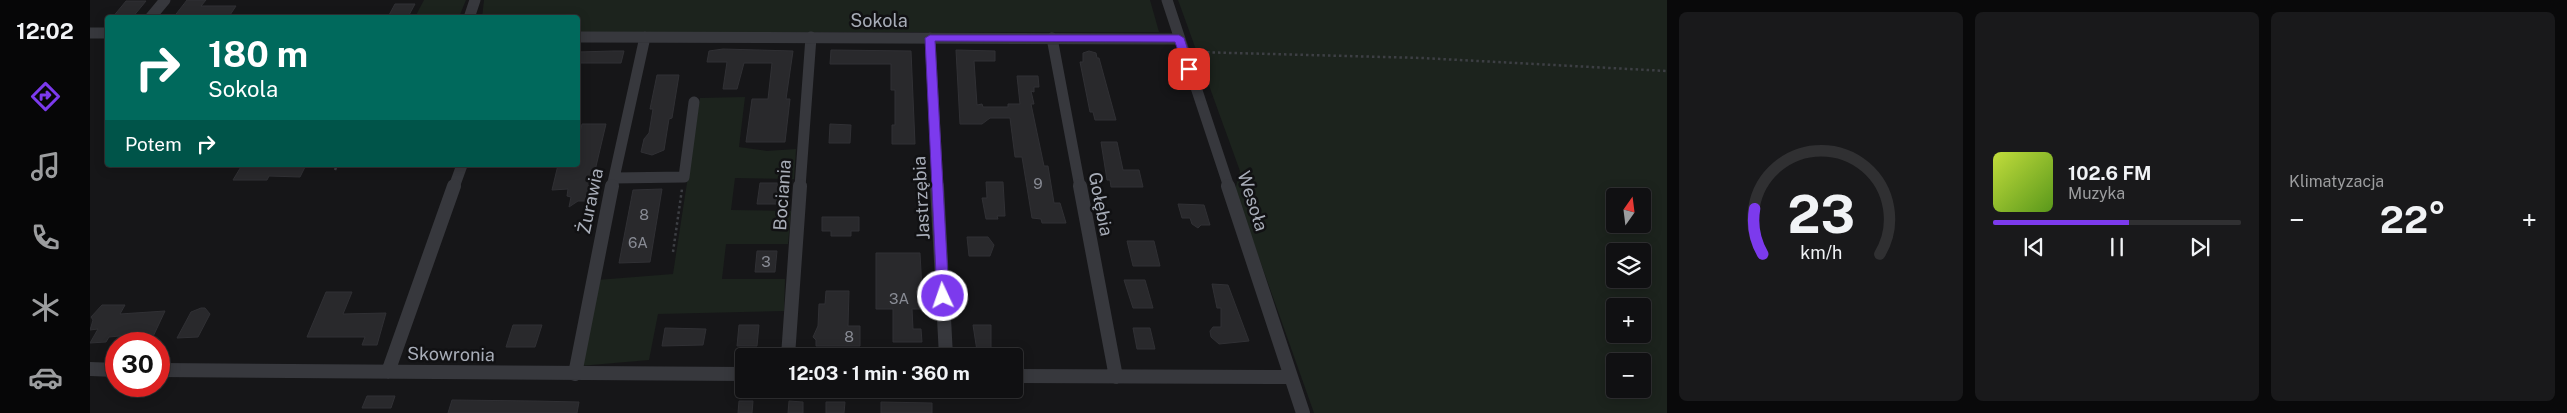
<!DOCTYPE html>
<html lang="pl">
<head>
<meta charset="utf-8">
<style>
	:root { --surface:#101012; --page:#19191b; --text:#f1f3f6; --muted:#9c9d9f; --line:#303032; --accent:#7c3aed }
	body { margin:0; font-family:"Public Sans",sans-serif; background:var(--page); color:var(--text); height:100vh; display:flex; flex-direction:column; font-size:19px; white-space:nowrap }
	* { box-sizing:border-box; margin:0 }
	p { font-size:16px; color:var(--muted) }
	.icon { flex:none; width:28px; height:28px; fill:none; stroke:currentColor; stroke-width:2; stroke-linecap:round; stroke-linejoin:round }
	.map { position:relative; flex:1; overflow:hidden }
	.side { display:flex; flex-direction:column; gap:12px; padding:12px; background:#09090a; width:900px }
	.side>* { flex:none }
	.banner { position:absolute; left:15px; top:15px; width:475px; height:152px; border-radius:5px; box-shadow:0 2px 12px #0003,0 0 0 1px var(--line); background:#00695c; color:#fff; overflow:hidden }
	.needle { width:32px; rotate:14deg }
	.buttons { position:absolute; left:1516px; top:188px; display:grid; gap:10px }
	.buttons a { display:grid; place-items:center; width:45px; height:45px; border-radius:5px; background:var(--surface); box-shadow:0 2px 12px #0003,0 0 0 1px var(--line); font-size:25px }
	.speed { position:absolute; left:15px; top:332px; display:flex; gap:10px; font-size:25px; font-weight:700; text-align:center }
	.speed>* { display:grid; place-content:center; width:65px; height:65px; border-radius:50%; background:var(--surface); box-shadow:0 2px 12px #0003,0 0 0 1px var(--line); line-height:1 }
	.speed .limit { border:8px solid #d22; background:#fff; color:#111 }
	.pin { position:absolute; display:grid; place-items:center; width:42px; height:42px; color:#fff; margin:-21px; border-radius:10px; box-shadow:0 2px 8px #0006 }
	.me { position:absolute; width:55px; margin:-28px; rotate:357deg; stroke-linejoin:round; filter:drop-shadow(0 0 4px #0008) }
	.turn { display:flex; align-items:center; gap:18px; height:105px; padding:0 20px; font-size:22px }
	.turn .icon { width:65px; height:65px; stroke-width:2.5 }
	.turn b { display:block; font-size:35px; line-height:42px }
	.then { display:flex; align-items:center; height:48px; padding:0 20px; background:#0003; gap:10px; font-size:19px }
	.big { font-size:38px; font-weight:700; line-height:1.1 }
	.side .tile { flex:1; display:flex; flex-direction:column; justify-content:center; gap:8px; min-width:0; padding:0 18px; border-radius:8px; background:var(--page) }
	.side .dial { align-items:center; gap:0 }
	.dial svg { height:130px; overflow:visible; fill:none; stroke:var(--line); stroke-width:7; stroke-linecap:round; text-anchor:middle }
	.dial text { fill:var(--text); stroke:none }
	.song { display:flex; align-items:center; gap:15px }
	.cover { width:60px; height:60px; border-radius:8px; background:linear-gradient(135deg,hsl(70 70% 55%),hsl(90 70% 35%)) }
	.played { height:5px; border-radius:2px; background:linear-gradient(90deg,var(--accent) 55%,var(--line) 55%) }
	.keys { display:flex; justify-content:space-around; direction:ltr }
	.heat { display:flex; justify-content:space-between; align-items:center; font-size:28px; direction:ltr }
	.side .tiles { flex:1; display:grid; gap:12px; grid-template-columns:repeat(3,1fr) }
	.trip { position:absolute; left:645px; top:348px; width:288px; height:50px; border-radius:5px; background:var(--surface); box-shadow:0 2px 12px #0003,0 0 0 1px var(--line); font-weight:700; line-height:50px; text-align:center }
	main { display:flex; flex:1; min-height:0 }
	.dock { display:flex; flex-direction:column; width:90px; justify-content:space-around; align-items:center; background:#060607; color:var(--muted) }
	.dock .icon { width:35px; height:35px }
	.dock .active { color:var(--accent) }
	.dock b { font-size:22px; color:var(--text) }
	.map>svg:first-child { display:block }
	.green { fill:#1c231d; fill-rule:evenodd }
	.building { fill:#29292c; stroke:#303034 }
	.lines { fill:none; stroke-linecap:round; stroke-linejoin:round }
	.path { stroke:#3d3f44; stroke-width:2.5; stroke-dasharray:2.5 3; stroke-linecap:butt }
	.street-far1 { stroke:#37383d; stroke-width:11 }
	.street { stroke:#37383d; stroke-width:14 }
	.route { fill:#7c3aed; stroke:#51269a }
	.labels { text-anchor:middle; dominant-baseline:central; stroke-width:5; stroke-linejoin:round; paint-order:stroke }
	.number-label { font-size:15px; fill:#888b94 }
	.street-label { font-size:18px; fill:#a8adb8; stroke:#111113 }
</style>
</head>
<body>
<main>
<nav class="dock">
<b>12:02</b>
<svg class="icon active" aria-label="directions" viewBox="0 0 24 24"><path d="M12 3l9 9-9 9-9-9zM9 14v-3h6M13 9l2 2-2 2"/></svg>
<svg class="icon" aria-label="music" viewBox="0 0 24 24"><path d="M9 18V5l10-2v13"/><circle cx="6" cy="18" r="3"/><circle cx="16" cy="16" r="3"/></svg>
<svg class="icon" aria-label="phone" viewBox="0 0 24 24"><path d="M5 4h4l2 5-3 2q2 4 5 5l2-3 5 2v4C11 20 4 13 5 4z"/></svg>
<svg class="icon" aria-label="climate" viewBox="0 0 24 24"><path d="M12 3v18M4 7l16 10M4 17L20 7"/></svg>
<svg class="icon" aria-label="car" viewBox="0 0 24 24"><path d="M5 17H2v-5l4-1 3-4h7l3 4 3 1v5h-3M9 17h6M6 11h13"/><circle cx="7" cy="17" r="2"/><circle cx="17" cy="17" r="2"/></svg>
</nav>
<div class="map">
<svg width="1577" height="413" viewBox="0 0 1577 413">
	<rect width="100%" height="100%" fill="#161618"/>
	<path class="green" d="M334 0H376L369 17H325Z
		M394 0H1060L1069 32H488V18H392Z
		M1088 0H1577V413H1224L1145 190 1150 171ZM1525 196H1552V224H1525ZM1525 251H1552V279H1525ZM1525 306H1552V334H1525ZM1525 361H1552V389H1525Z
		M655 97 649 147 677 151 706 149 704 179 645 178 641 210 701 211 698 244H636L632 279H695L694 311 568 314 559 360 490 366 507 280 583 274 610 98Z"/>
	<path class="building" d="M97 0H116L111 6H146L138 18H83Z
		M36 1H56L42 18H22Z
		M305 4H325L319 15H299Z
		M633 49 703 51 696 99H700L695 142H656L662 99H678L682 63H654L647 89H633L637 62H617L619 51Z
		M741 50 821 51 825 144H802V125H805V90H801V64H740Z
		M866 50 905 51V61H884L887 105 892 104 893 107H918V104H930L927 76H948L949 87H944V92L941 91 944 104H941L954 166H958L964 203H970L976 223H952L951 219 942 218 932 157H925L920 118H900L892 124H870Z
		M523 51H534L531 63H488V52Z
		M999 51 1006 53 1007 58H1009L1026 120H1005L1003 112H1000L990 62H993V53Z
		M567 75H589L582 118 579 119 574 150 562 155 551 152 554 139 559 133 563 109H560Z
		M492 124H516L499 196H496L495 201H488L479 207 481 197 477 196 478 189 462 190 468 165H488V140Z
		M740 124 761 125 760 143H739Z
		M1011 142H1027L1033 170H1049L1053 187H1021L1020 180H1017Z
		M152 165H216L210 177 179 176 177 180H143Z
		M896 182H913L915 216H907L908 219H896L892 198H897Z
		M670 183H690L688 204H667Z
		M572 189 560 262 529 263 543 190Z
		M1088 204 1114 205 1120 225H1111L1108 228 1102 224 1100 218H1092Z
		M732 217H769V231H761V236H741V231H732Z
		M877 237H898L904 245 900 256H879Z
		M1037 241H1064L1070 266H1043Z
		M667 251H687L685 272H665Z
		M786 253H830L833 309H822L823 329H831L832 342H803V309H786Z
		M1034 280H1055L1063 308H1043Z
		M1122 284 1138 285 1159 341 1129 344 1121 337 1120 331 1123 327H1131V308H1127Z
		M736 291H759L758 326H770V346H726V340L723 337 728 326 729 304H735Z
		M236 292H262L253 314 296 313 287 345H272L275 337H217Z
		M12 305H35L30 314 75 311 61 341 46 342 50 334 19 337 16 342 0 343 8 329 0 330 3 320 1 317Z
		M111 308H115L120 314 108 337 87 338 101 312Z
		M423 325H452L445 347H416Z
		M649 325H669L667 346H647Z
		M883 325H901V351H887Z
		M575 328 616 329 613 345 572 346Z
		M1043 328H1060L1065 349H1047Z
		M277 396H305L301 408H272Z
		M362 400 444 401 489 402 487 413H358Z
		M649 401H663L662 413H648Z
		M699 401 713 402V413H698Z
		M736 402H755L754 413H736Z
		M791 402 842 403V413H791Z"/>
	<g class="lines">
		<path class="path" d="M1106 52 1332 58 1577 71
			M245 170 247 165
			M583 252 592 189"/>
		<path class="street-far1" d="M1077 0 1139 187
			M60 18 75 0
			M379 18 385 0
			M0 33H18
			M488 37 1089 39
			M840 38 848 187
			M962 38 990 187
			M524 178 594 177 604 102
			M364 187 372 165
			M522 187 555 37
			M710 187 721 37"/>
		<path class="street" d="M847 186 856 356
			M990 186 1026 377
			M1138 186 1213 413
			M698 356 710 186
			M0 369 26 370
			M69 370 654 374
			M298 372 364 186
			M485 374 522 186
			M924 376 1201 377"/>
	</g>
	<path class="route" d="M840 35H1089L1094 38 1104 69 1103 71H1095L1085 42 845 41 859 296 853 302 847 296 835 38Z"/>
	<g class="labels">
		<g class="number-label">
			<text x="948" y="183">9</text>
			<text x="554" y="214">8</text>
			<text x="548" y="242">6A</text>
			<text x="676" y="261">3</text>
			<text x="809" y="298">3A</text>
			<text x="759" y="336">8</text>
		</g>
		<g class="street-label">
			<text x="789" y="20">Sokola</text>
			<text transform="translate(692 195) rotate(-86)">Bociania</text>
			<text transform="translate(831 198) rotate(-93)">Jastrzębia</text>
			<text transform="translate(500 201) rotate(-78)">Żurawia</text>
			<text transform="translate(1163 201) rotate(72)">Wesoła</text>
			<text transform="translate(1011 204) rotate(79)">Gołębia</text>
			<text transform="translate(361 354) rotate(1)">Skowronia</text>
		</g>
	</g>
</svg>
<div class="buttons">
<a><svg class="needle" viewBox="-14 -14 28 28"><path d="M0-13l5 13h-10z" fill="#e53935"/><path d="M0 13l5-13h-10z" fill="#9c9d9f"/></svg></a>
<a><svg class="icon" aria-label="layers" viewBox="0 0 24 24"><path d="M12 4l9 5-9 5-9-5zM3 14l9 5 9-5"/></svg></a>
<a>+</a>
<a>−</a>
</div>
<div class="speed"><div class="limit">30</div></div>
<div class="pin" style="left:1099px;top:69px;background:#d93025"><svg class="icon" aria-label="arrive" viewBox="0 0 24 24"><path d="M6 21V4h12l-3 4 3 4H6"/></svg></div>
<svg class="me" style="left:853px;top:296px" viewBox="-20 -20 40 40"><circle r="17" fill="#7c3aed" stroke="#fff" stroke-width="3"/><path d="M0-11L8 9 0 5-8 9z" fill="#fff"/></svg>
<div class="trip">12:03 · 1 min · 360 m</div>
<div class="banner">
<div class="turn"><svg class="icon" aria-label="right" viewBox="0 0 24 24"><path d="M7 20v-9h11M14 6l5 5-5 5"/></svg><div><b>180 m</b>Sokola</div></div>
<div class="then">Potem<svg class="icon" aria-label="right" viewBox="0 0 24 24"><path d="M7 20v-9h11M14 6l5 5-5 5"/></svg></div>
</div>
</div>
<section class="side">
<div class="tiles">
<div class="tile dial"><svg viewBox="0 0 100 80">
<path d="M14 69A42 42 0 1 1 86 69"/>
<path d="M14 69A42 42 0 0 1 9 41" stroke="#7c3aed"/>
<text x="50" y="56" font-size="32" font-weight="700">23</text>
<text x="50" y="72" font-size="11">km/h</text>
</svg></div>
<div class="tile">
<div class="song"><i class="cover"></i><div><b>102.6 FM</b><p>Muzyka</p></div></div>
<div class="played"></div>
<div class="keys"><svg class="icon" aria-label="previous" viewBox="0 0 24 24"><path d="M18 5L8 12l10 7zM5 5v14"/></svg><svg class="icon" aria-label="pause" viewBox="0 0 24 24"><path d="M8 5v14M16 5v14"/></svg><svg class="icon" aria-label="next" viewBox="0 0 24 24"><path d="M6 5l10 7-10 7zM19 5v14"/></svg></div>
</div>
<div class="tile"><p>Klimatyzacja</p>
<div class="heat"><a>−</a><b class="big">22°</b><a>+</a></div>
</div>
</div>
</section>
</main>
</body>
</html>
